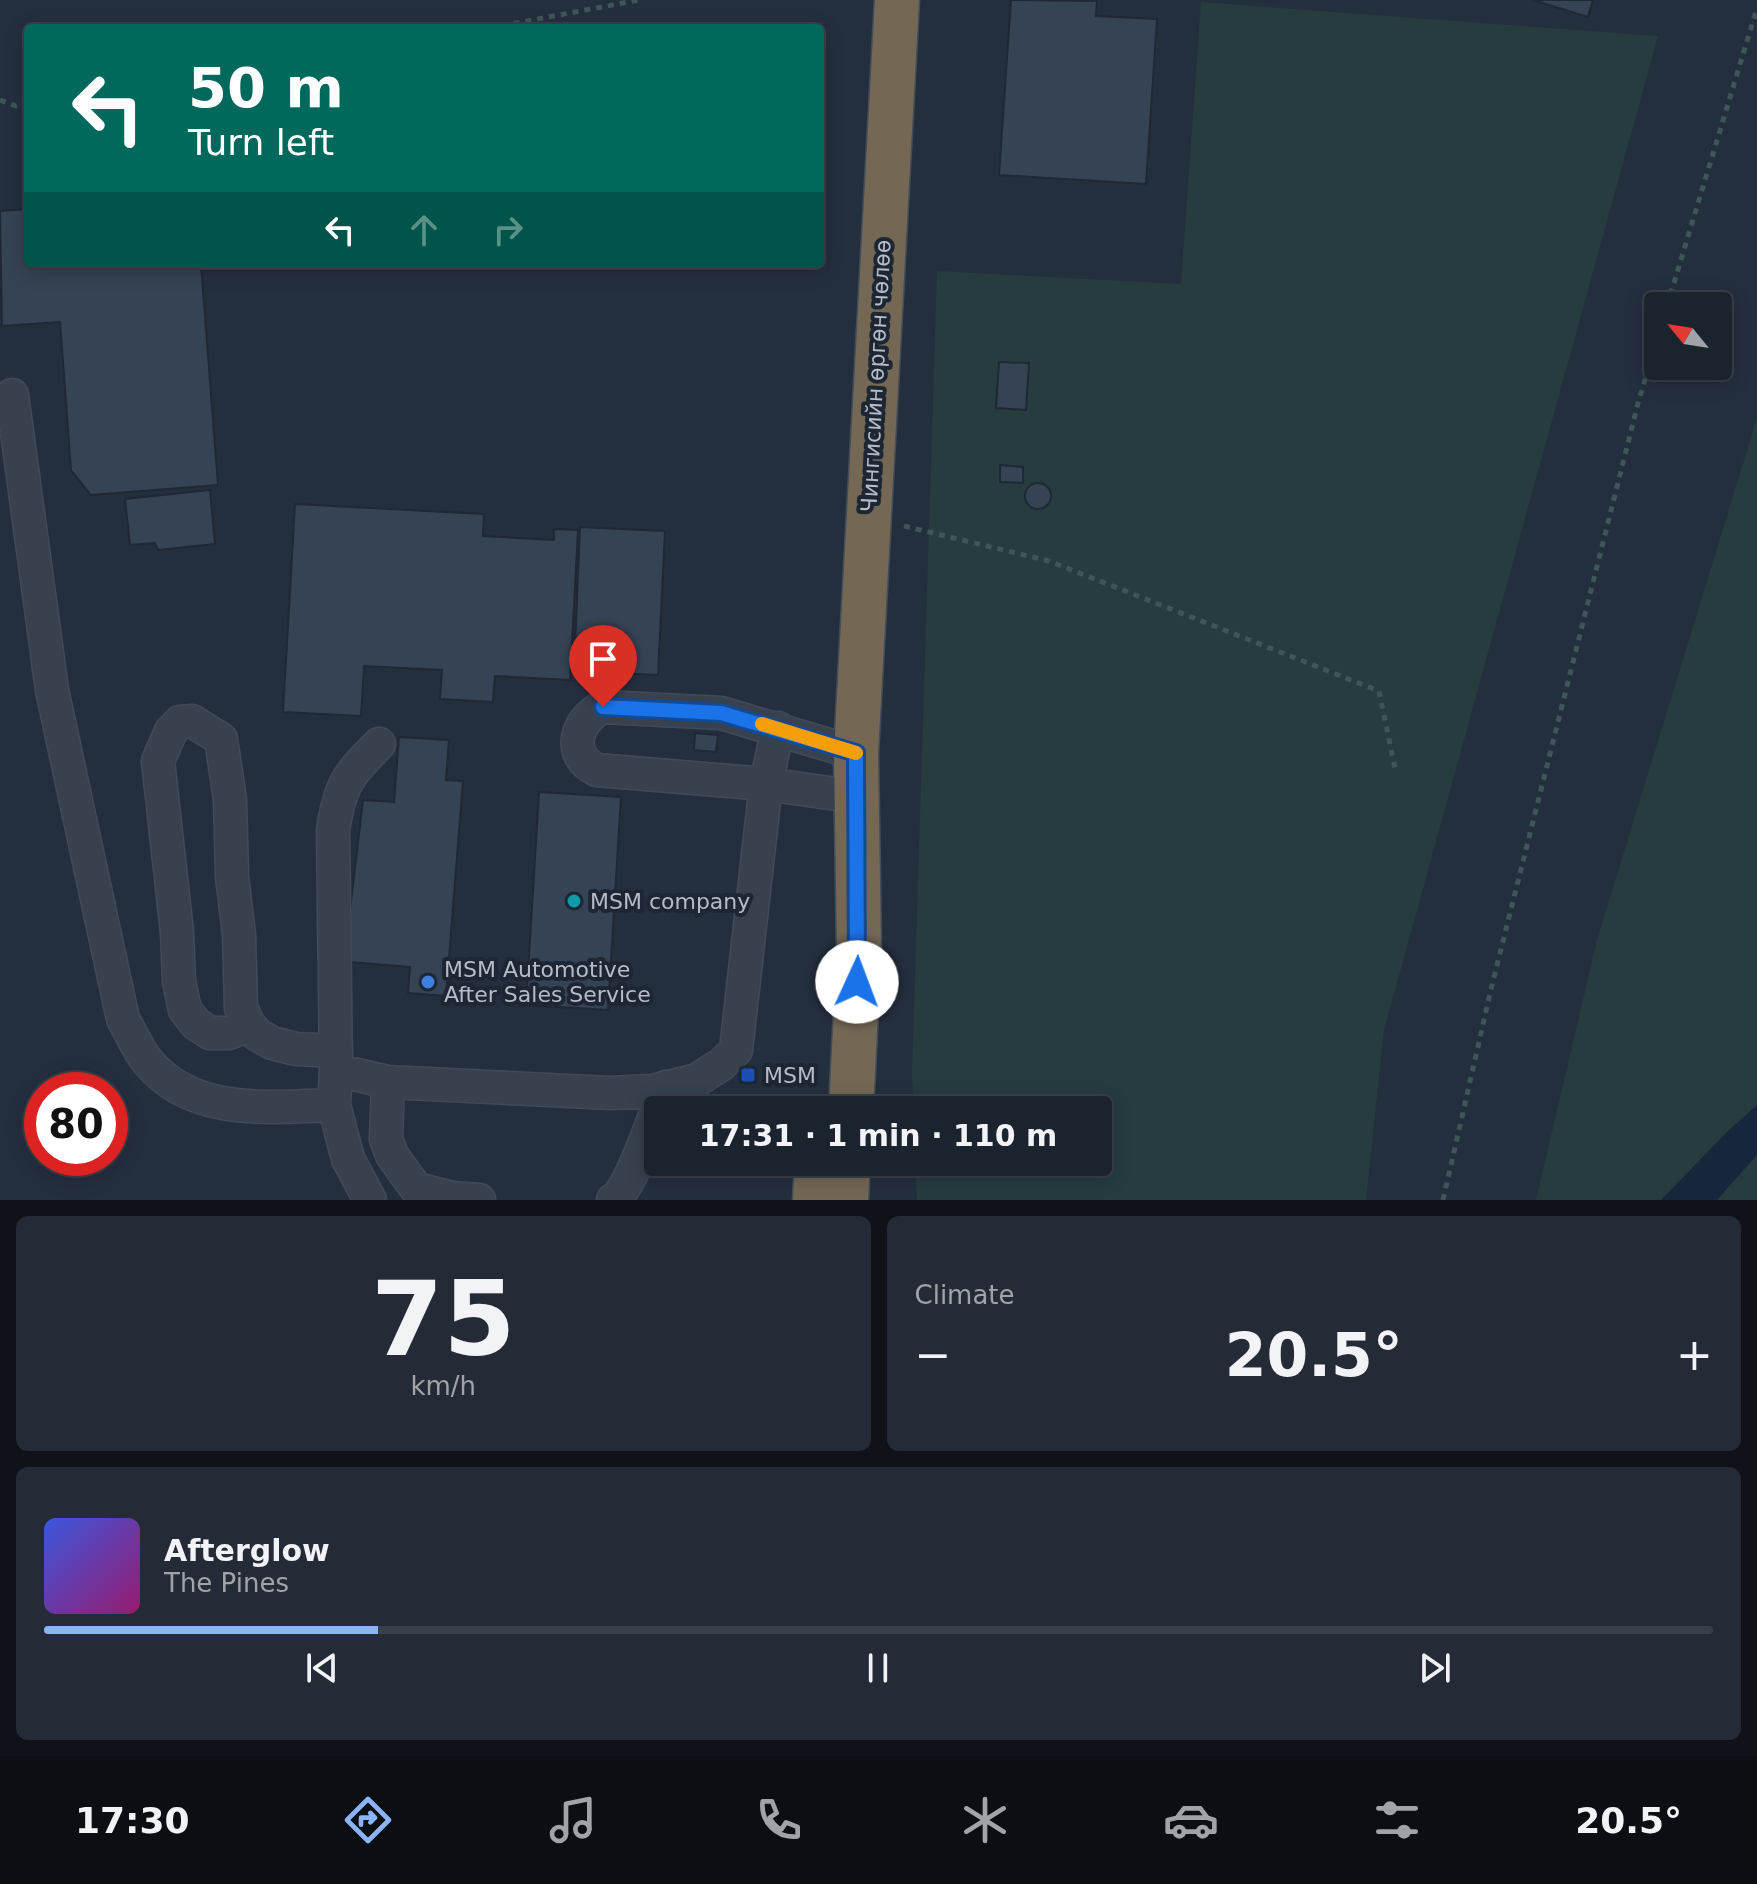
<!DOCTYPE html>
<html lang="en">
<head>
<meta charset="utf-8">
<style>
	:root { --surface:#1b232e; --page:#242b36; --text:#f1f3f6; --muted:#a0a4aa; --line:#39404a; --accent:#8ab4f8 }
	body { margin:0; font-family:"DejaVu Sans",sans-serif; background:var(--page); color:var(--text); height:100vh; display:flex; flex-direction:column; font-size:30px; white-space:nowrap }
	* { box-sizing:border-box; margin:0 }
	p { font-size:26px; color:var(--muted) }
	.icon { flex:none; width:44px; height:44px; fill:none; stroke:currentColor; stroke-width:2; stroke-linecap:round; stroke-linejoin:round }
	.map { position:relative; height:1200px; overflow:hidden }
	.sheet { display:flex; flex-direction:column; gap:16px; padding:16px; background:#0f1319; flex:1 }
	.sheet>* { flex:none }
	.banner { position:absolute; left:24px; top:24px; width:800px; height:244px; border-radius:8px; box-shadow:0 4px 20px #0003,0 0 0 2px var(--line); background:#00695c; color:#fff; overflow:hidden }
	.needle { width:52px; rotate:300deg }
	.tools { position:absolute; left:1644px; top:292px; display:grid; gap:16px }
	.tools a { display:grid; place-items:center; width:88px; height:88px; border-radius:8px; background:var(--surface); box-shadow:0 4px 20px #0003,0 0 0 2px var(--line); font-size:40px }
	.speed { position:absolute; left:24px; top:1072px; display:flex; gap:16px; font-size:40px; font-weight:700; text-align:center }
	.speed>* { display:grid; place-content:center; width:104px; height:104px; border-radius:50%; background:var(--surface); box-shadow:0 4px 20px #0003,0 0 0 2px var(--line); line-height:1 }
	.speed .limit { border:12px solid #d22; background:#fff; color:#111 }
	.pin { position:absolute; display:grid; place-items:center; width:68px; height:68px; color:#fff; margin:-82px -34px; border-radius:50% 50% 50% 0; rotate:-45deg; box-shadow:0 0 8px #0007 }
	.pin .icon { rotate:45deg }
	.me { position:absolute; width:88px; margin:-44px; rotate:2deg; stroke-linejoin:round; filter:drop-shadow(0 0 6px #0008) }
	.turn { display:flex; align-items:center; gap:28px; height:168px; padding:0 32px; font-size:36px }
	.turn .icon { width:104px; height:104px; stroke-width:2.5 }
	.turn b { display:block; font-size:56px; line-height:68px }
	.lanes { display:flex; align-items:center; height:76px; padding:0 32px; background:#0003; justify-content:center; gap:40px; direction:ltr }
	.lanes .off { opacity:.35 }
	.big { font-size:60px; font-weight:800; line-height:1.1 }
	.sheet .card { flex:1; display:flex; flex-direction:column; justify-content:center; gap:12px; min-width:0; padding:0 28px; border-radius:12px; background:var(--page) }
	.sheet .dial { align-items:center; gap:0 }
	.dial b { font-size:104px; line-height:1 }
	.song { display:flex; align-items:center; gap:24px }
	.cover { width:96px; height:96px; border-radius:12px; background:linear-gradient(135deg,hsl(230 70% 55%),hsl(320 70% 35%)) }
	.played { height:8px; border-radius:4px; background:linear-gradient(90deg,var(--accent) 20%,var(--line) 20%) }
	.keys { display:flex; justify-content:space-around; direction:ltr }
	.heat { display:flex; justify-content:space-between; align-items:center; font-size:44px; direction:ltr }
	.sheet .tiles { flex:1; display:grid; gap:16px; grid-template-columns:1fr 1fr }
	.card:last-child { grid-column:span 2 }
	.trip { position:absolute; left:644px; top:1096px; width:468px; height:80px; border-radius:8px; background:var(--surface); box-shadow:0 4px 20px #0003,0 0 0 2px var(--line); font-weight:800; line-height:80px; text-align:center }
	.tab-bar { display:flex; height:128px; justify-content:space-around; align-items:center; background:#0b0e12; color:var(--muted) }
	.tab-bar .icon { width:56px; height:56px }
	.tab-bar .active { color:var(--accent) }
	.tab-bar b { font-size:36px; color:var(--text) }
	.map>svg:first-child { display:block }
	.green { fill:#263c3f }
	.water { fill:#17263c }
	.building { fill:#364354; stroke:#1f2835; stroke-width:2 }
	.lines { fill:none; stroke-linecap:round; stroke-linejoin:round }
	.minor-casing { stroke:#414a57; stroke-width:35 }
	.highway-casing { stroke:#434c59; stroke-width:47 }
	.path { stroke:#3f5557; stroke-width:5; stroke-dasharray:6 6; stroke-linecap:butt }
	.minor { stroke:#38414e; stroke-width:32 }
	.highway { stroke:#746855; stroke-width:44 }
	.route-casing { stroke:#114b97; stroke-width:20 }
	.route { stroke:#1a73e8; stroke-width:14 }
	.slow { stroke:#f59e0b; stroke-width:14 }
	.culture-dot { fill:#0f9aa8; stroke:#1d2633; stroke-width:3 }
	.shop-dot { fill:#3f7fe0; stroke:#1d2633; stroke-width:3 }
	.transit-dot { fill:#1a4fb4; stroke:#1d2633; stroke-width:3 }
	.labels { text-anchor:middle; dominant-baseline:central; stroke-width:8; stroke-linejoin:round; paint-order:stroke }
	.street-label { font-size:22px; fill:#b4bcc9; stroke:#1d2633 }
	.poi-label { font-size:22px; fill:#b4bcc9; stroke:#1d2633; text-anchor:start }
</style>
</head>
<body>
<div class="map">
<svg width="1757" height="1200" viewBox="0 0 1757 1200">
	<rect width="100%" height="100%" fill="#242f3e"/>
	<path class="green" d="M1201 2 1658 36 1384 1030 1366 1200H917L915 1162H1098V1110H913L912 1072 937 271 1181 284Z
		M1757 418V1200H1536L1597 940Z"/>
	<path class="water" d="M1757 1105V1155L1717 1200H1661L1728 1131Z"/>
	<path class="building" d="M1011 0 1097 1 1096 16 1157 19 1146 184 999 175Z
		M1533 0H1593L1588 17Z
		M28 209V264H201L218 485 91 495 71 470 60 322 2 326 0 211Z
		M999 362 1029 363 1026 410 996 408Z
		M1000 465 1023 467V483L1000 482Z
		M1025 496a13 13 0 1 1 26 0a13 13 0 1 1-26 0Z
		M210 490 215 544 158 550 155 543 130 545 125 499Z
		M295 504 484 514 483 536 554 540V529L578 530 570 680 495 676 493 702 440 699 442 670 364 666 361 716 283 712Z
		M580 527 665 531 658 675 574 671Z
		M695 733 718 735 716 752 694 750Z
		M399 737 449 740 446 780 463 781 446 996 408 993 410 967 350 962 348 927 363 800 394 802Z
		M539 792 621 797 608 1010 526 1005Z"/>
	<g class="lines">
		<defs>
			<path id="minor" d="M12 395 52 690 123 1019C131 1033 138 1050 148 1062 194 1117 271 1107 334 1105
				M850 796 766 784 597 770C566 756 575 720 603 707L721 713 856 753
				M249 1025 229 1033H210L196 1024 185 1010 179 982 177 932 158 761 171 731 180 722 192 721 221 739 230 800 232 876 239 935 241 1008 249 1025 258 1035 272 1043 296 1049 336 1051
				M336 1070 388 1082 610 1093 652 1091 697 1080 722 1064 736 1050 766 784 778 728
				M388 1082 386 1139 392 1155 409 1179 417 1189 452 1198 479 1200
				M370 1200 348 1159 334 1105 336 1070 333 830C340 785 347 776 379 744
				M613 1200C633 1187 654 1113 666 1087"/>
			<path id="highway" d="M851 1110 859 951 856 753 897 0
				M815 1200 817 1162
				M846 1200 848 1162"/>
		</defs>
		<use href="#minor" class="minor-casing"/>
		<use href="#highway" class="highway-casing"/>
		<path class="path" d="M490 28 639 0
			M0 100 16 106 28 104
			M1667 306 1757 8
			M904 526 1049 561 1379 691 1396 773
			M1443 1200 1492 985 1638 403 1658 337"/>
		<use href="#minor" class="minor"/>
		<use href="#highway" class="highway"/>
	</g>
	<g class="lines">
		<defs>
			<path id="route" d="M603 707 721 713 856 753 857 982"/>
		</defs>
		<use href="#route" class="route-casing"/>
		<use href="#route" class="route"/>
		<path class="slow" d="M762 724 856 753"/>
	</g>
	<circle class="culture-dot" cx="574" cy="901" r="8"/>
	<circle class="shop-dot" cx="428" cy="982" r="8"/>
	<rect class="transit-dot" x="740" y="1067" width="16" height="16" rx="4"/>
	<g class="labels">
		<g class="street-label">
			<text transform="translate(876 376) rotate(-87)">Чингисийн өргөн чөлөө</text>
		</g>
		<g class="poi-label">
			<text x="590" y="901">MSM company</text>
			<text x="444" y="969">MSM Automotive<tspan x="444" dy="25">After Sales Service</tspan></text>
			<text x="764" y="1075">MSM</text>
		</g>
	</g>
</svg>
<div class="tools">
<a><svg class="needle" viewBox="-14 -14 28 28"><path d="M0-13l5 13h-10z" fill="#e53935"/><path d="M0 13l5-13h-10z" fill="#a0a4aa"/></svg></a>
</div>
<div class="speed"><div class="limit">80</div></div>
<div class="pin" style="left:603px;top:707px;background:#d93025"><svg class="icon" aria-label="arrive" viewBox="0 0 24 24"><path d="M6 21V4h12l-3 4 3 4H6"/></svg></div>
<svg class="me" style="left:857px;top:982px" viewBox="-20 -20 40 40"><circle r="19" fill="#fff"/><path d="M0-13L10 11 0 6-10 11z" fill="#1a73e8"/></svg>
<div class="trip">17:31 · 1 min · 110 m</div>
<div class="banner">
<div class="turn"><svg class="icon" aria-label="left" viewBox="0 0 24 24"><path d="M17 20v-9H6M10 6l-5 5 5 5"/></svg><div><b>50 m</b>Turn left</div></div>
<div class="lanes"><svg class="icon" aria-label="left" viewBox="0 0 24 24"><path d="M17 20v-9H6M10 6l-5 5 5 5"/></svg><svg class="icon off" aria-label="ahead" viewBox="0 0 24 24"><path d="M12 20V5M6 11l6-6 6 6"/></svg><svg class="icon off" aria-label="right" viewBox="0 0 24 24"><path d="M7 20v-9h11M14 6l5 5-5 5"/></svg></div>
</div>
</div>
<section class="sheet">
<div class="tiles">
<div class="card dial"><b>75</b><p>km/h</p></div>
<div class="card"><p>Climate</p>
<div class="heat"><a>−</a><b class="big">20.5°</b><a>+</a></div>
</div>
<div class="card">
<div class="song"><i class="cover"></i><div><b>Afterglow</b><p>The Pines</p></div></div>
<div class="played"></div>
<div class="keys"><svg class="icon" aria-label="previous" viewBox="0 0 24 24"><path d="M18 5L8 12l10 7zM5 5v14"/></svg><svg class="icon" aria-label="pause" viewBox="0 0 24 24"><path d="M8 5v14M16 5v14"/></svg><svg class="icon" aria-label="next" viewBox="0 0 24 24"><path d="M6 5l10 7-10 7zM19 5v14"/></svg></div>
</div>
</div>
</section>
<nav class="tab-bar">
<b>17:30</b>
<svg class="icon active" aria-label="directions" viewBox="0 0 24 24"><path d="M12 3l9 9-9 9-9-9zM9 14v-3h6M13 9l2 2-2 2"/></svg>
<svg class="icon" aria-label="music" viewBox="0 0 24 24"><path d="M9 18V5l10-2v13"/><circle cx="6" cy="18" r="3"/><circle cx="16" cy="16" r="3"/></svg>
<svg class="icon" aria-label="phone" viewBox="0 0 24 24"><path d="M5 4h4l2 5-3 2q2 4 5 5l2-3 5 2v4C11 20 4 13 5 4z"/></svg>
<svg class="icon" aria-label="climate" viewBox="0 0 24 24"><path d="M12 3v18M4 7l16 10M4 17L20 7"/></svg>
<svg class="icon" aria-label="car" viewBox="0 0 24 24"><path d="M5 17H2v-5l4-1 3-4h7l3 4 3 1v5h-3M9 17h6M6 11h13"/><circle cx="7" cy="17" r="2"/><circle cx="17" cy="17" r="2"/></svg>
<svg class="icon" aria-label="filters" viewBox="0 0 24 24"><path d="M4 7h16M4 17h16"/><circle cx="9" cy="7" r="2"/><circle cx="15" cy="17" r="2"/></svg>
<b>20.5°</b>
</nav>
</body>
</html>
